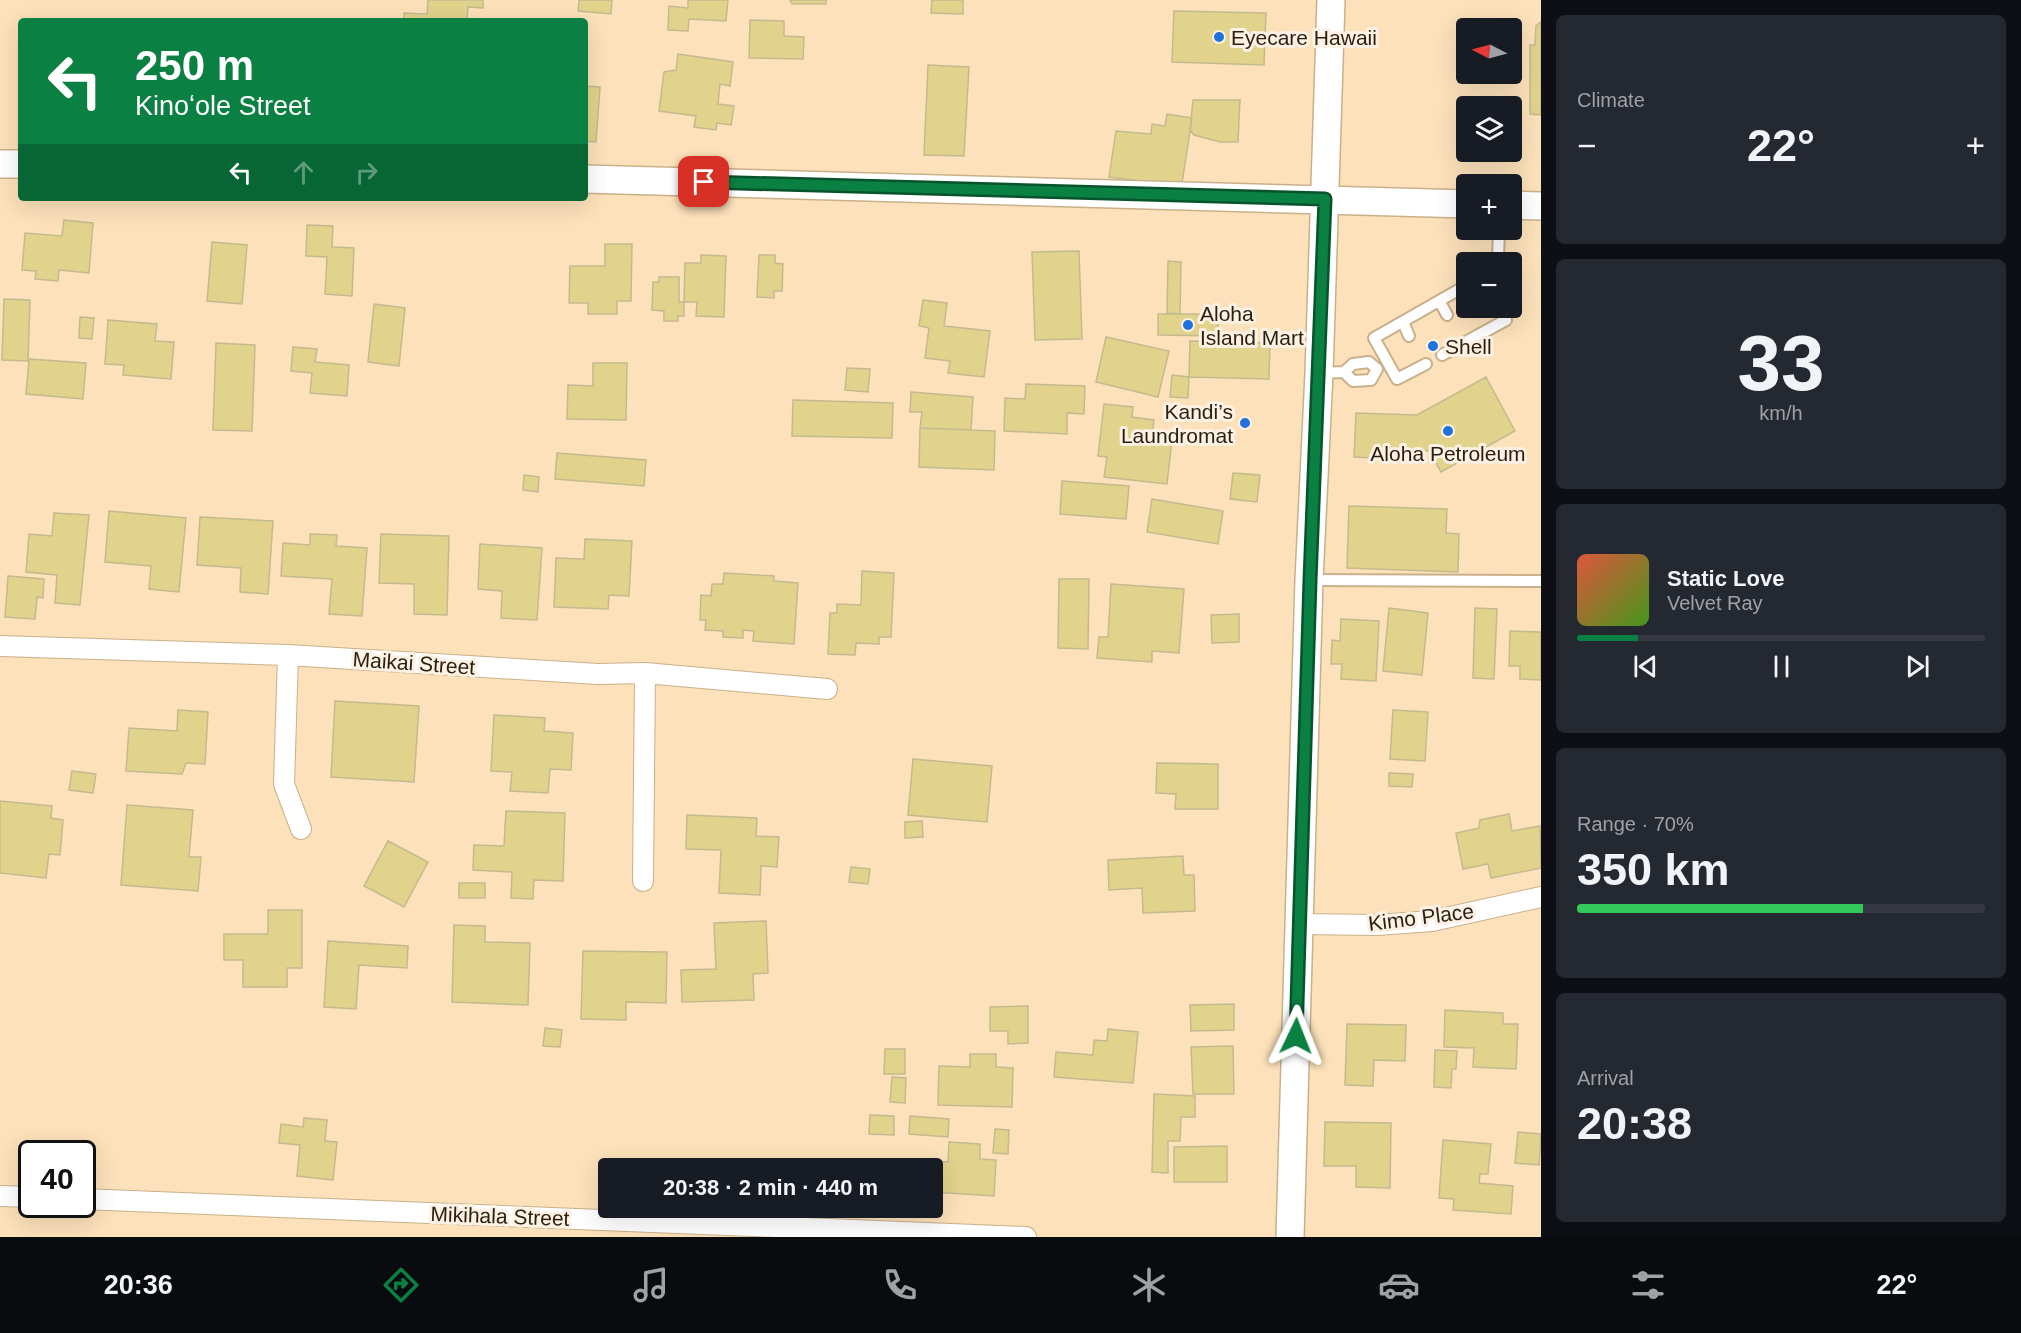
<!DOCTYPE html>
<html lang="en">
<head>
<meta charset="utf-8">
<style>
	:root { --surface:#171b24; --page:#242831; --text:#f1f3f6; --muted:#9ea1a6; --line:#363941; --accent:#0b8043 }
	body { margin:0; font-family:Helvetica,sans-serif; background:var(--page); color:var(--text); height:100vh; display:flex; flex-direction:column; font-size:22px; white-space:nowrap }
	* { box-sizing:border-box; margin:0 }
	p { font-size:20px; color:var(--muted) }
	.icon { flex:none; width:33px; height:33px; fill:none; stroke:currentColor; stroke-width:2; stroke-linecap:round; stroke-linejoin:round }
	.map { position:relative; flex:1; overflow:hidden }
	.sheet { display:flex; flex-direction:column; gap:15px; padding:15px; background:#0d0f14; width:480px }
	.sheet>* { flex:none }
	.hud { position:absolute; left:18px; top:18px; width:570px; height:183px; border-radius:6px; box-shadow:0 6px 24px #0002; background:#0b8043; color:#fff; overflow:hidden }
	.needle { width:39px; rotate:276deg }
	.controls { position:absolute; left:1456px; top:18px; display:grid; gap:12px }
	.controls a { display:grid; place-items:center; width:66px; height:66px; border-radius:6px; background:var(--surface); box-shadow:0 6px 24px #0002; font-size:30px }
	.speed { position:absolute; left:18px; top:1140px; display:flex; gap:12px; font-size:30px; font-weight:700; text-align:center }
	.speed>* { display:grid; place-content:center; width:78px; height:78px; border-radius:50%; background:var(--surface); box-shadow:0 6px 24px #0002; line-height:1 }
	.speed .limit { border:3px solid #111; border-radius:9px; background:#fff; color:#111 }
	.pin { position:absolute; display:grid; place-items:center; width:51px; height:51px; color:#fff; margin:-26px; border-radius:12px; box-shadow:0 3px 9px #0006 }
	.me { position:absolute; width:66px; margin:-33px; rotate:2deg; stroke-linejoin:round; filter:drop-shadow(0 0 4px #0008) }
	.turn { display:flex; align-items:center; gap:21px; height:126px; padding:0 18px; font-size:27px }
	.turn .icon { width:78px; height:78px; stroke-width:2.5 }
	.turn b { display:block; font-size:42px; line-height:51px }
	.lanes { display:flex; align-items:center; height:57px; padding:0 18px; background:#0003; justify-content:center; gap:30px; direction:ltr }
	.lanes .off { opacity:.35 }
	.big { font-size:45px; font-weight:600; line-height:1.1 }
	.sheet .tile { flex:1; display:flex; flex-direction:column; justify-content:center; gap:9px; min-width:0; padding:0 21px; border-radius:9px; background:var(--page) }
	.sheet .dial { align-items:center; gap:0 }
	.dial b { font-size:78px; line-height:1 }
	.song { display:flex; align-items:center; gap:18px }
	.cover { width:72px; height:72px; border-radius:9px; background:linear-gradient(135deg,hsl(10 70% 55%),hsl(100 70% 35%)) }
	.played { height:6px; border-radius:3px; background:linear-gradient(90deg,var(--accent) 15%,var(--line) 15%) }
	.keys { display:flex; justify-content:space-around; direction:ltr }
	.heat { display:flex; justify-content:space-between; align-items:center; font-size:33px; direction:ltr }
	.charge { height:9px; border-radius:4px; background:linear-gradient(90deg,#34c759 70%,var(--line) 0) }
	.trip { position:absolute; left:598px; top:1158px; width:345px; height:60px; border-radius:6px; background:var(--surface); box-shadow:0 6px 24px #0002; font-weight:600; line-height:60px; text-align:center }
	.tab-bar { display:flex; height:96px; justify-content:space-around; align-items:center; background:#090b0e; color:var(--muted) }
	.tab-bar .icon { width:42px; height:42px }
	.tab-bar .selected { color:var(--accent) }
	.tab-bar b { font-size:27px; color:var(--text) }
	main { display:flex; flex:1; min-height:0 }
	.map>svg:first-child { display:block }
	.building { fill:#e1d28c; stroke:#c4ba8f; stroke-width:1.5 }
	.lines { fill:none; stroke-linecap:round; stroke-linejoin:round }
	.lane-casing { stroke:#cab08a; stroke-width:14 }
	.street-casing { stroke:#cab08a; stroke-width:22 }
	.secondary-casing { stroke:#cab08a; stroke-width:30 }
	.lane { stroke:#fff; stroke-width:10 }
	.street { stroke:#fff; stroke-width:20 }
	.secondary { stroke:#fff; stroke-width:27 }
	.route-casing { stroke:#07532c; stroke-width:15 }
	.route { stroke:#0b8043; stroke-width:10 }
	.poi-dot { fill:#1f71db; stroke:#fcf1e2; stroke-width:2 }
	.labels { text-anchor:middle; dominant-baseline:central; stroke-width:6; stroke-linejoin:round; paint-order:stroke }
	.poi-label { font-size:21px; fill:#281f10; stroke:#fcf1e2; text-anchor:start }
	.street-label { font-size:21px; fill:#281f10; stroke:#fcf1e2 }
</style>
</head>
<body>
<main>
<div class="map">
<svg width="1541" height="1237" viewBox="0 0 1541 1237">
	<rect width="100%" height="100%" fill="#fce1ba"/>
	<path class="building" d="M428 0H483V8L468 7 467 21H404V13L427 14Z
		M579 0H612L611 14 578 11Z
		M688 0H728L726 21 689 19 688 31 668 30 669 6 688 8Z
		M790 0H826V4H792Z
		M932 0H963V14L931 13Z
		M1174 11 1266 13 1264 65 1172 62Z
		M750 20 784 21V36L804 37 803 59 749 58Z
		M1541 22V115L1530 114V45H1535L1536 26Z
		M678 54 733 62 730 86 720 84 718 104 734 106 731 125 717 123 716 130 694 127 696 116 659 111 664 72 676 70Z
		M928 65 969 67 964 156 924 155Z
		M585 86 600 87 596 142 585 141Z
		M1193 100H1240L1238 142H1220L1194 135 1190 130Z
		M1167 114 1192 118 1182 183 1139 186 1140 181 1109 177 1116 131 1151 134 1152 124 1165 126Z
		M64 220 93 223 89 273 59 270 58 281 35 279 36 271 22 270 25 233 62 236Z
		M307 225 333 226 332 247 354 248 352 296 325 294 327 257 306 256Z
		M212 242 247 245 242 304 207 301Z
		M605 244H632L631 301H617V314H588V303H569L570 266H605Z
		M1079 251 1082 339 1035 340 1032 252Z
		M701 255 726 256 724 317 696 316 697 302H684L685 263H701Z
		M759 255H775V263L783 264 782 291H774V298L757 297Z
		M1168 261 1181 262 1180 314 1167 313Z
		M659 277H679V302H684V316H678V321H664V311L652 310 653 282H659Z
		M4 299 30 300 28 361 2 360Z
		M923 300 947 303 944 326 990 331 984 377 948 373 950 361 925 358 929 328 919 326Z
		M374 304 405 308 399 366 368 362Z
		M1158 314H1218V336L1158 335Z
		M80 317 94 318 92 339 79 338Z
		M108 320 157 324 155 341 174 342 171 379 123 375 124 365 105 364Z
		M1106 337 1169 351 1158 397 1096 382Z
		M1190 341 1270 343 1269 379 1189 377Z
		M216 343 255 345 252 431 213 430Z
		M293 347 317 349 315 362 349 365 347 396 310 393 312 373 291 371Z
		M29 359 86 363 83 399 26 394Z
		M593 363H627L626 420 567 419 568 385 593 386Z
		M847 368 870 369 868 392 845 390Z
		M1172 375 1189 377 1188 398 1170 397Z
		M1486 377 1515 431 1441 472 1429 451 1416 450 1415 460 1354 457 1356 413 1417 415Z
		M1026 384 1085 386 1084 414 1067 413V434L1004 431 1005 398 1025 399Z
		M911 392 973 397 971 430 920 428 922 412H910Z
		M793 400 893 403 892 438 792 436Z
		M1104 404 1133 407 1132 417 1154 420 1152 437 1172 440 1167 484 1104 477 1107 457 1098 456Z
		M920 428 995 431 994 470 919 467Z
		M557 453 646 460 644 486 555 479Z
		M1233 473 1260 475 1257 502 1230 499Z
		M524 475 539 477 538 492 523 490Z
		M1062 481 1129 486 1126 519 1060 514Z
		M1152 499 1223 511 1218 544 1147 532Z
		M1349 506 1447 509 1446 533 1459 534 1458 572 1347 568Z
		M109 511 186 518 179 592 149 589 151 566 105 562Z
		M54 513 89 515 80 605 55 603 57 575 26 572 29 534 52 536Z
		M200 517 273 521 268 594 240 592 241 568 197 565Z
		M310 534 337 535 336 546 367 548 362 616 329 614 332 579 281 576 283 543 310 545Z
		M381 534 449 536 447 615 414 614V584L379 583Z
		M585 539 632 541 629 596 609 595 608 609 554 607 556 558 584 559Z
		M480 544 542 548 537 620 501 618 502 591 478 589Z
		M862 571 894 573 891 637H879V644L856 643 855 655 828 654 830 613H837V604L861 605Z
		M724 573 774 576V581L798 583 794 644 753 641 754 631 743 630V638L723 637V631L705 630 706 620H700L701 595 711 596 712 584H723Z
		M8 576 44 579 43 598 37 597 35 619 5 617Z
		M1059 579H1089L1088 649 1058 648Z
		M1111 584 1184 589 1179 653 1152 651V662L1097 658 1099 637H1108Z
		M1389 608 1428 613 1422 675 1383 671Z
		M1475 608 1497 609 1494 679 1473 678Z
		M1239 614V642L1212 643 1211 615Z
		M1341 619 1379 621 1376 681 1341 679 1342 664H1331L1332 640 1340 641Z
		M1510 631 1541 632V680L1520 679V666H1509Z
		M335 701 419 706 414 782 331 777Z
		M178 710 208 712 205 764 186 763 182 774 126 771 129 728 177 731Z
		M1393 710 1428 712 1425 761 1390 759Z
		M494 715 545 718 544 731 573 733 571 770 550 769 548 793 510 791 512 772 491 771Z
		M913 759 992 766 987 822 908 815Z
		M1157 763 1218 764V809H1175L1176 794 1156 793Z
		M72 771 96 774 93 793 69 790Z
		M1389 773 1413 774 1412 787 1389 786Z
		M0 801 52 806 51 818 63 820 60 855 49 854 46 878 0 873Z
		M127 805 193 810 189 857H201L198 891 121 885Z
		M506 811 565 813 563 881 534 880 533 899 511 898 512 872 473 870 474 845 504 846Z
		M1509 814 1512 831 1540 826 1541 868 1491 878 1488 864 1463 869 1456 833 1479 828 1480 820Z
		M687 815 757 818 756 836 779 837 777 867 761 866 760 895 719 893 721 850 686 849Z
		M922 821 923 837 905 838V822Z
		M388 841 428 862 404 907 364 886Z
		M1183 856 1184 875H1194L1195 911 1143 913 1142 888 1109 890 1108 860Z
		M851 867 870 869 868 884 849 882Z
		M459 883H485V898H459Z
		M268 910H302V968H287V987H243V960H224V934H268Z
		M766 921 768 973 753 974 754 1000 682 1002 681 970 716 969 714 923Z
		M454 925 485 926V942L530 943 528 1005 452 1002Z
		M328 941 408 946 407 968 359 965 356 1009 324 1007Z
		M583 951 667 952 666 1003 626 1002V1020L581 1019Z
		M1234 1004V1030L1191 1031 1190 1005Z
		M1028 1006V1043L1008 1044V1031H990V1007Z
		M1445 1010 1503 1013V1024H1518L1516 1069 1473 1067 1474 1048 1444 1047Z
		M1347 1024 1406 1025 1405 1061 1374 1060 1373 1086 1345 1085Z
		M545 1028 562 1030 560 1047 543 1046Z
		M1108 1029 1138 1032 1133 1083 1054 1077 1056 1052 1093 1055 1094 1040 1107 1041Z
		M1233 1046 1234 1094H1193L1191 1047Z
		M885 1049H905V1074H884Z
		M1435 1050 1457 1051 1456 1069H1452L1451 1088 1434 1087Z
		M970 1054H996V1067L1013 1068 1012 1107 938 1105 939 1066 970 1067Z
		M892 1077 906 1078 905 1103 890 1102Z
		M1154 1094 1195 1096V1117H1181L1180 1141H1168V1173L1152 1172Z
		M870 1115 894 1116V1135L869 1134Z
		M910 1116 949 1119 948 1137 909 1134Z
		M304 1118 327 1120 325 1141 337 1142 333 1180 297 1176 300 1145 279 1143 281 1124 303 1127Z
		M1325 1122 1391 1123 1390 1188 1356 1187V1166H1324Z
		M995 1129 1009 1130 1008 1154 993 1153Z
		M1518 1132 1541 1134 1539 1165 1515 1163Z
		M1443 1140 1491 1144 1488 1174H1480L1479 1183 1513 1186 1511 1214 1453 1210 1454 1199 1439 1198Z
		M949 1142 980 1144V1159L996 1160 994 1196 933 1192V1168H918V1160L948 1162Z
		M1227 1146V1182H1174V1147Z"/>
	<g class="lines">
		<defs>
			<path id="lane" d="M1495 262 1498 258 1499 230
				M1440 302 1447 315
				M1403 322 1409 336
				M1442 355 1506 320 1501 308
				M1426 364 1397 379 1374 338 1467 285
				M1319 373 1344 372 1353 364 1369 362 1377 369 1371 380 1353 381 1344 372
				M1310 580 1541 581"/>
			<path id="street" d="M0 646 288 655 598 674 645 673 827 689
				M288 655 284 784 301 829
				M643 881 645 673
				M1299 924 1377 925 1432 921 1541 897
				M0 1196 32 1197
				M82 1199 1026 1237"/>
			<path id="secondary" d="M0 164H21
				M585 179 1467 204
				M1512 205 1541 206
				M1290 1237 1309 580 1319 373 1331 0"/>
		</defs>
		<use href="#lane" class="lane-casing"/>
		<use href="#street" class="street-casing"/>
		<use href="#secondary" class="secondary-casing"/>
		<use href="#lane" class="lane"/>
		<use href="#street" class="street"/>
		<use href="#secondary" class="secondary"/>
	</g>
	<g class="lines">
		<defs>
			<path id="route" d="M704 182 1325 199 1310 580 1296 1036"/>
		</defs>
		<use href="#route" class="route-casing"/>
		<use href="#route" class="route"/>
	</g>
	<g class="poi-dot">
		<circle cx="1219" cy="37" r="6"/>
		<circle cx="1188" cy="325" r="6"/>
		<circle cx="1433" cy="346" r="6"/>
		<circle cx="1245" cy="423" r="6"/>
		<circle cx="1448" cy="431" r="6"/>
	</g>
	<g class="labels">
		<g class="poi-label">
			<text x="1231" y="37">Eyecare Hawaii</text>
			<text x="1200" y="313">Aloha<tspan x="1200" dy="24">Island Mart</tspan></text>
			<text x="1445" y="346">Shell</text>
			<text x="1233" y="411" text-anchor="end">Kandi’s<tspan x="1233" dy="24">Laundromat</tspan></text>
			<text x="1448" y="453" text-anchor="middle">Aloha Petroleum</text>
		</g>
		<g class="street-label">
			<text transform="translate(414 663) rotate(4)">Maikai Street</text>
			<text transform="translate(1421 917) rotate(-7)">Kimo Place</text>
			<text transform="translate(500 1216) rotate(2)">Mikihala Street</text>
		</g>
	</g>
</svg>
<div class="controls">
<a><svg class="needle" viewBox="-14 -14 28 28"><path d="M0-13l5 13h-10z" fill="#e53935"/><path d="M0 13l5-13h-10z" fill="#9ea1a6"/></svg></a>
<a><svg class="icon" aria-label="layers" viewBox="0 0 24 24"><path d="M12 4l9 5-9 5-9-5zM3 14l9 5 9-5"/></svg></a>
<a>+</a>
<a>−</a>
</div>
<div class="speed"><div class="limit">40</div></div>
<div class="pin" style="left:704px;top:182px;background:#d93025"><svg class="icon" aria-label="arrive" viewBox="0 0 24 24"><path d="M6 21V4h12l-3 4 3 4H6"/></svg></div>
<svg class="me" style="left:1296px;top:1036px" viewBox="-20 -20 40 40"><path d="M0-17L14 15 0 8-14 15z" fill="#0b8043" stroke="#fff" stroke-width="4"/></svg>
<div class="trip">20:38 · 2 min · 440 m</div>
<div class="hud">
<div class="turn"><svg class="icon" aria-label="left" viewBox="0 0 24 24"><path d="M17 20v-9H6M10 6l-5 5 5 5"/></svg><div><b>250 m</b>Kinoʻole Street</div></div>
<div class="lanes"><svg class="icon" aria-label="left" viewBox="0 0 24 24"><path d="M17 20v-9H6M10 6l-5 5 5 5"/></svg><svg class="icon off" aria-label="ahead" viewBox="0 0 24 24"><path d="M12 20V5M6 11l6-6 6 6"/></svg><svg class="icon off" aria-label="right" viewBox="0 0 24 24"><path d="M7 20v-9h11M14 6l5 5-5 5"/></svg></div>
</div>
</div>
<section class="sheet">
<div class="tile"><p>Climate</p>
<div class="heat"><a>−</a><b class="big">22°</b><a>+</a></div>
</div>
<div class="tile dial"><b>33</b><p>km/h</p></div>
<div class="tile">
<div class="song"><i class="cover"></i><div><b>Static Love</b><p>Velvet Ray</p></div></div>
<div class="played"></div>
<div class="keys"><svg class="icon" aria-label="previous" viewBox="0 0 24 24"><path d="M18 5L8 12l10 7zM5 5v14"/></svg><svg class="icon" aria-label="pause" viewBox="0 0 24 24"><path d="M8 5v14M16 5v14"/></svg><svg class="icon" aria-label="next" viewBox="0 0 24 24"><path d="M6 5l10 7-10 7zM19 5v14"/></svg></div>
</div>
<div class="tile"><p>Range · 70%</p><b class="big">350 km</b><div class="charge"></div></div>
<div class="tile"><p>Arrival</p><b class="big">20:38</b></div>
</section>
</main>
<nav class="tab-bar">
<b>20:36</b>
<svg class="icon selected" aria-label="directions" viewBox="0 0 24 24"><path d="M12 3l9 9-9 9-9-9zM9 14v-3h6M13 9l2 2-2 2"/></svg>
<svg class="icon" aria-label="music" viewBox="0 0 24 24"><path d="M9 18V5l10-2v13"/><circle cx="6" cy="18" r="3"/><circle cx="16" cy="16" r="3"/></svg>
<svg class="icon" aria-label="phone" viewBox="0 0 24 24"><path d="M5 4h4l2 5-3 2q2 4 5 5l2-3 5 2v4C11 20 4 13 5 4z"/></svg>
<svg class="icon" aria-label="climate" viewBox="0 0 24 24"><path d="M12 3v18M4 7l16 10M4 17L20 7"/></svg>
<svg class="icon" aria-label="car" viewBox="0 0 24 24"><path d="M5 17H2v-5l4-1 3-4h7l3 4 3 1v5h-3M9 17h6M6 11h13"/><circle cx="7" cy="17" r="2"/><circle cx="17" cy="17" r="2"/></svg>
<svg class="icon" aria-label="filters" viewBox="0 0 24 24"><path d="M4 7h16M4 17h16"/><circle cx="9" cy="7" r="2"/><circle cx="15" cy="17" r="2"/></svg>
<b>22°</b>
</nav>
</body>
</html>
